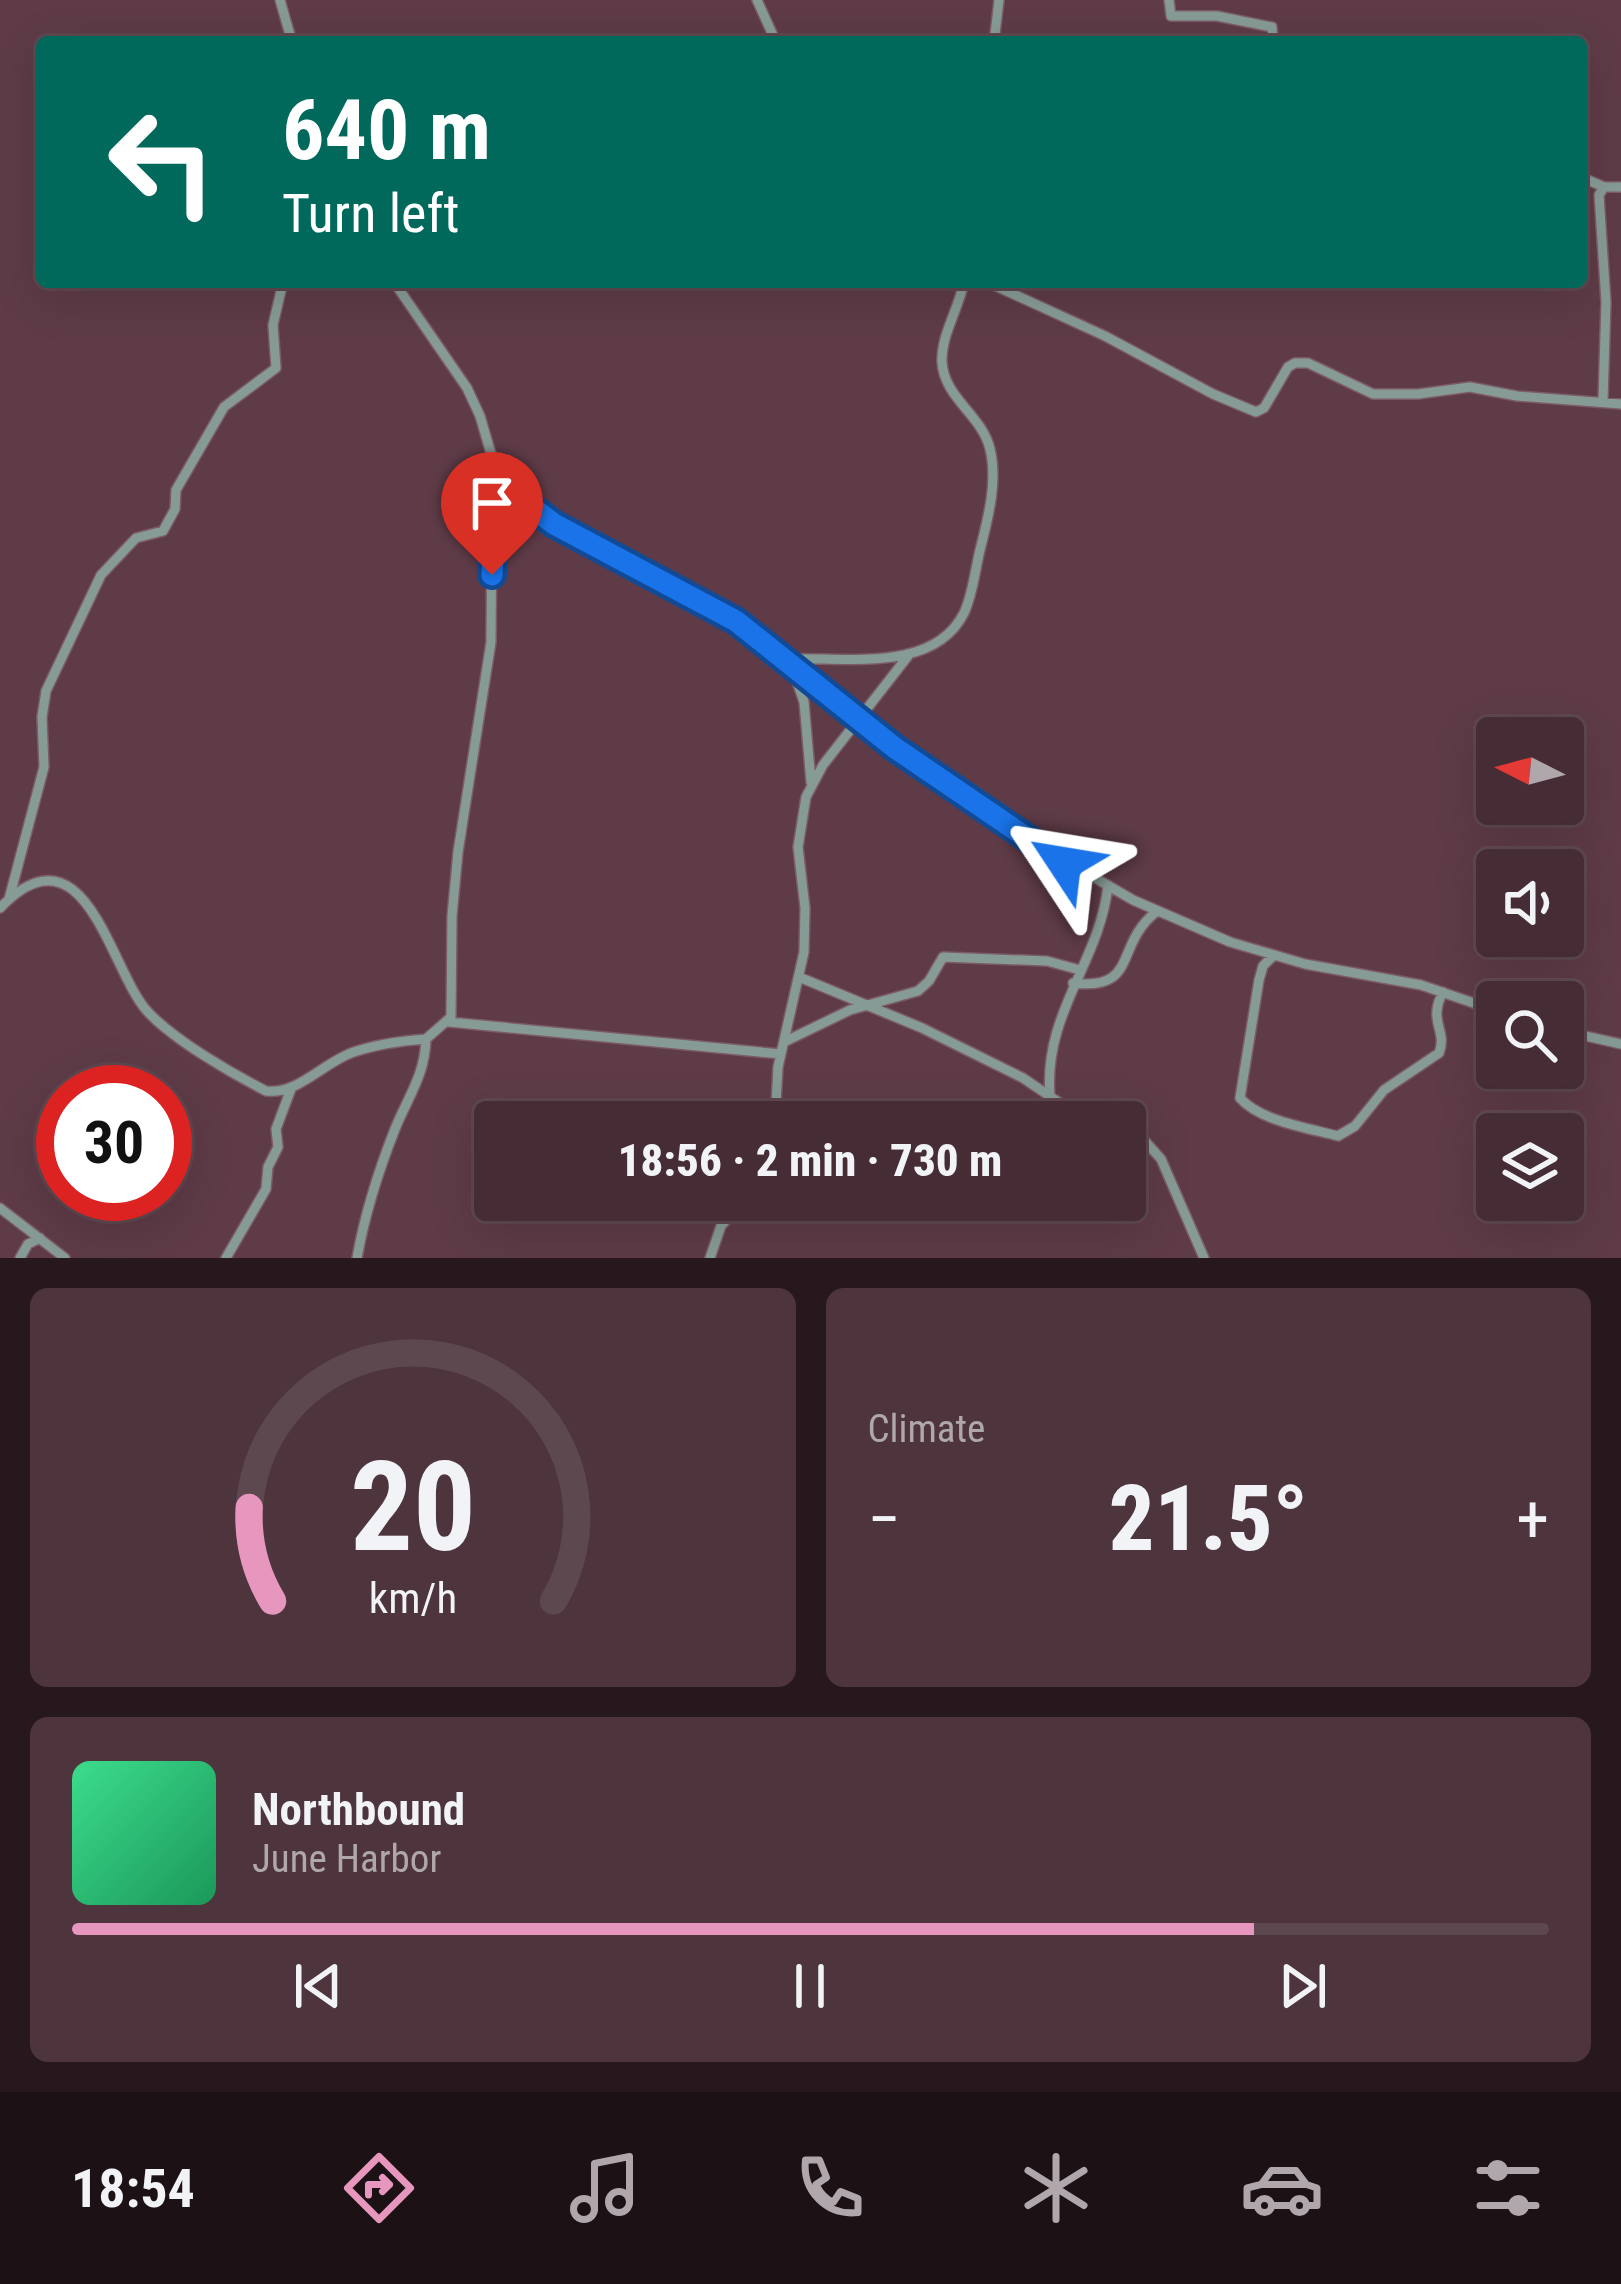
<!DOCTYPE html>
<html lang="en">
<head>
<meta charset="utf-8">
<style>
	:root { --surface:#462c35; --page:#4d343d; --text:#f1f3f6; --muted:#b0a7ad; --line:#5e4850; --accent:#e797bd }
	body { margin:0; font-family:"Roboto Condensed",sans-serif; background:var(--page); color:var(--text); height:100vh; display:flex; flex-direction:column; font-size:45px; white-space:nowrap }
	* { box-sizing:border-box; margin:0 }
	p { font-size:39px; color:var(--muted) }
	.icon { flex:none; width:66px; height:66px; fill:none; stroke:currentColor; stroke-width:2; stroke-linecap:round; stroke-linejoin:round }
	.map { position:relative; height:1258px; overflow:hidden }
	.drawer { display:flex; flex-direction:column; gap:30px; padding:30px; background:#26181d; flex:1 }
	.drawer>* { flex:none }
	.banner { position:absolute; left:36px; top:36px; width:1551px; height:252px; border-radius:12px; box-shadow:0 12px 48px #0002,0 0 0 3px var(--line); background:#00695c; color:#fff; overflow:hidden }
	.needle { width:78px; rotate:276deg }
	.controls { position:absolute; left:1476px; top:717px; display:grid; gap:24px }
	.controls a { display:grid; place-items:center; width:108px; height:108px; border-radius:12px; background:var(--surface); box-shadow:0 12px 48px #0002,0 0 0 3px var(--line); font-size:60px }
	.speed { position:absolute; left:36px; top:1065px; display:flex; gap:24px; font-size:60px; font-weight:700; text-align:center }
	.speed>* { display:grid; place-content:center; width:156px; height:156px; border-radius:50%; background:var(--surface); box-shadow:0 12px 48px #0002,0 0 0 3px var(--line); line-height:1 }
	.speed .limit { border:18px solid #d22; background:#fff; color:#111 }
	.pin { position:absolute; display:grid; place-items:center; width:102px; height:102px; color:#fff; margin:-123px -51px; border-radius:50% 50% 50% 0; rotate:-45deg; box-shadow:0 0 12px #0007 }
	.pin .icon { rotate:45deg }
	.me { position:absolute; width:132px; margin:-66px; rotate:303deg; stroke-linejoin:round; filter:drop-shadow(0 0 9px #0008) }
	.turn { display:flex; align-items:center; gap:42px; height:252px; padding:0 48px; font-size:54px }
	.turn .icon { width:156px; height:156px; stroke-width:2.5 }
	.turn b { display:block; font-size:84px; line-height:102px }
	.big { font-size:90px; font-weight:800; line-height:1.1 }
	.drawer .widget { flex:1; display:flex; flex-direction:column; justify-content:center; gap:18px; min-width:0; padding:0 42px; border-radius:18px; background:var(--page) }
	.drawer .dial { align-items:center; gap:0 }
	.dial svg { height:312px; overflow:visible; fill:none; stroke:var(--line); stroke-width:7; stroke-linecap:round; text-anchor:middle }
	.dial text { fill:var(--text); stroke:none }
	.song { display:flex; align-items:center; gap:36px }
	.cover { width:144px; height:144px; border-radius:18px; background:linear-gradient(135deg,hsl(150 70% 55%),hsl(150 70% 35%)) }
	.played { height:12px; border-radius:6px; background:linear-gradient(90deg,var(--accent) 80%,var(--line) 80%) }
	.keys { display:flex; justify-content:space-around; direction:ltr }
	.heat { display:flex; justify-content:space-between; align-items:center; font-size:66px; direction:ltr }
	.drawer .tiles { flex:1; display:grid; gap:30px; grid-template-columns:1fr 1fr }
	.widget:last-child { grid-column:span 2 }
	.trip { position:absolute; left:474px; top:1101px; width:672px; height:120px; border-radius:12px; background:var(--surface); box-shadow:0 12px 48px #0002,0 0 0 3px var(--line); font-weight:800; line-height:120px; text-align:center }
	.tab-bar { display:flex; height:192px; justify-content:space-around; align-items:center; background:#1c1215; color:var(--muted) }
	.tab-bar .icon { width:84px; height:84px }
	.tab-bar .current { color:var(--accent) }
	.tab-bar b { font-size:54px; color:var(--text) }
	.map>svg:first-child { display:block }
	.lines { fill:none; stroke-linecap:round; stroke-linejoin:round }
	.minor-casing { stroke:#7b5b66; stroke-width:12 }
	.minor { stroke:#879b96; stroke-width:9 }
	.route-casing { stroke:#114b97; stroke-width:30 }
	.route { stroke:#1a73e8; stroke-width:21 }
</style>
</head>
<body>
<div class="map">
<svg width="1621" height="1258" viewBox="0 0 1621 1258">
	<rect width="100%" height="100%" fill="#5e3b47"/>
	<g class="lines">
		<defs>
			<path id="minor" d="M280 0 292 42
				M757 0 776 42
				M1169 0 1171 16H1217L1272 27 1273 42
				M994 42 999 0
				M1581 89 1584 78
				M1581 177 1604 187
				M394 282 467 388 480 416 497 474 508 489 555 523 736 621 894 748 1013 830 1133 900 1230 942 1305 964 1421 985 1497 1011
				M987 282 1105 336 1213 394 1256 412 1264 408 1288 367 1295 363H1308L1373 394H1418L1470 387 1517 396 1621 404
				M1603 400 1606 302 1599 195 1604 187H1621
				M785 659C840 656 933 675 964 613 973 594 975 570 980 550 988 518 998 482 990 449 982 415 944 398 942 362 941 335 959 308 964 282
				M793 670 804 702 811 782
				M9 899 44 767 42 717 46 691 101 575 136 538 163 531 175 509 176 490 224 407 276 368 273 325 283 282
				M0 908C86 819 110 972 148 1012 174 1040 231 1073 266 1091 297 1095 322 1064 351 1053 376 1044 399 1041 426 1039
				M1272 957 1263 966 1259 980 1240 1098C1260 1121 1308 1128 1338 1136L1355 1126 1384 1090 1439 1053C1448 1030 1427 1022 1443 992
				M799 977 922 1028 1023 1078 1073 1112 1102 1122
				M1073 983C1139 991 1114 945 1156 912
				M449 1022 781 1054
				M1563 1031 1621 1044
				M786 1041 850 1010 918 991 929 981 943 957 1047 961 1080 970
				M1050 1096C1043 1013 1100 962 1108 885
				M775 1122 778 1067 804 952 805 908 798 847 806 797 823 765 908 656
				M1125 1129 1144 1140 1161 1159 1204 1258
				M0 1208 65 1258
				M20 1258 28 1244 40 1238
				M226 1258 266 1189 268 1167 278 1147 276 1129 291 1089
				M357 1258C365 1213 378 1172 395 1129 408 1097 425 1075 426 1039L451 1017 452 916 458 852 491 642 492 510 497 474
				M710 1258 721 1226 743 1200"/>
		</defs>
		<use href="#minor" class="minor-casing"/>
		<use href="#minor" class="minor"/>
	</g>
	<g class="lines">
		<defs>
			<path id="route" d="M492 575 497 474 508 489 554 524 736 621 895 748 1064 863"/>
		</defs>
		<use href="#route" class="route-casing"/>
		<use href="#route" class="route"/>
	</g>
</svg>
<div class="controls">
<a><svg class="needle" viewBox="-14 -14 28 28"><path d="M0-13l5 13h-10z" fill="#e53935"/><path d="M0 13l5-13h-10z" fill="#b0a7ad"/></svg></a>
<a><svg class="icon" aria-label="sound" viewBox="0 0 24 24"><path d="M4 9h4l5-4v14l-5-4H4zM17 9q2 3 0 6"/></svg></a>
<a><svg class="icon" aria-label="search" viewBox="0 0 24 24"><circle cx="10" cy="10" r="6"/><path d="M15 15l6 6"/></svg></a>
<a><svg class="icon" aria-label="layers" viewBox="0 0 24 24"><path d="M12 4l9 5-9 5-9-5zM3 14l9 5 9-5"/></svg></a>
</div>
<div class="speed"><div class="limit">30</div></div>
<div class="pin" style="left:492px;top:575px;background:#d93025"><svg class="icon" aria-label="arrive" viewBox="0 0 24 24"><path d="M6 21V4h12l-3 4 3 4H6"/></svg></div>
<svg class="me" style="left:1064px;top:863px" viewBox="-20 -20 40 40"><path d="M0-17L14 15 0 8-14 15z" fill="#1a73e8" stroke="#fff" stroke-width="4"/></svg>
<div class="trip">18:56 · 2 min · 730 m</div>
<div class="banner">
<div class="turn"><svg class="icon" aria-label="left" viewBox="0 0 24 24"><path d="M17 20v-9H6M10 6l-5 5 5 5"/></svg><div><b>640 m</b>Turn left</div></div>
</div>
</div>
<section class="drawer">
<div class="tiles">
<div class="widget dial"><svg viewBox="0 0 100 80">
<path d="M14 69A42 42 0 1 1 86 69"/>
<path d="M14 69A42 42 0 0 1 8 45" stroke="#e797bd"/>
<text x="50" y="56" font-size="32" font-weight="700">20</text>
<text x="50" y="72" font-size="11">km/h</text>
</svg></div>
<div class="widget"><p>Climate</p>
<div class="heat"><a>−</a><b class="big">21.5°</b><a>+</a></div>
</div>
<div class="widget">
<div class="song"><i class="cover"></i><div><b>Northbound</b><p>June Harbor</p></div></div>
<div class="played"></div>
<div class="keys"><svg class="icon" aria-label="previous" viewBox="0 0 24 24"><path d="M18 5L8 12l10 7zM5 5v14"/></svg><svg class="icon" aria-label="pause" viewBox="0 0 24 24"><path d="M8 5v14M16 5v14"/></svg><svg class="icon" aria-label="next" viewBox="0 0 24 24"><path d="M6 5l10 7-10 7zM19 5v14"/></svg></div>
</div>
</div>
</section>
<nav class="tab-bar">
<b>18:54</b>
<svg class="icon current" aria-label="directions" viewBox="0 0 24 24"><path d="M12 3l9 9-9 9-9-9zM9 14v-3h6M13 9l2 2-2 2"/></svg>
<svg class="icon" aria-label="music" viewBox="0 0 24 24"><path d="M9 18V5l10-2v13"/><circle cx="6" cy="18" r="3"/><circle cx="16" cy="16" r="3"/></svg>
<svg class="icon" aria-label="phone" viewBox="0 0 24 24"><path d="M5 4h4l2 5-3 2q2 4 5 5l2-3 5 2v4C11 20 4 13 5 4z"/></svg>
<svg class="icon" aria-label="climate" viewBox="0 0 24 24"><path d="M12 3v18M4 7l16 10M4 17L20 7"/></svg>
<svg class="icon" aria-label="car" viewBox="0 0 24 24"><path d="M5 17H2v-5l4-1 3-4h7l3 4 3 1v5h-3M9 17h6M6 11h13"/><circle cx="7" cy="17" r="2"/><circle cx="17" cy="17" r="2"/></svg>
<svg class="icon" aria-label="filters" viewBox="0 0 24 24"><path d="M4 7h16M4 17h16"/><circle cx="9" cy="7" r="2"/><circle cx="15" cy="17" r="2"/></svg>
</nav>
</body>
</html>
